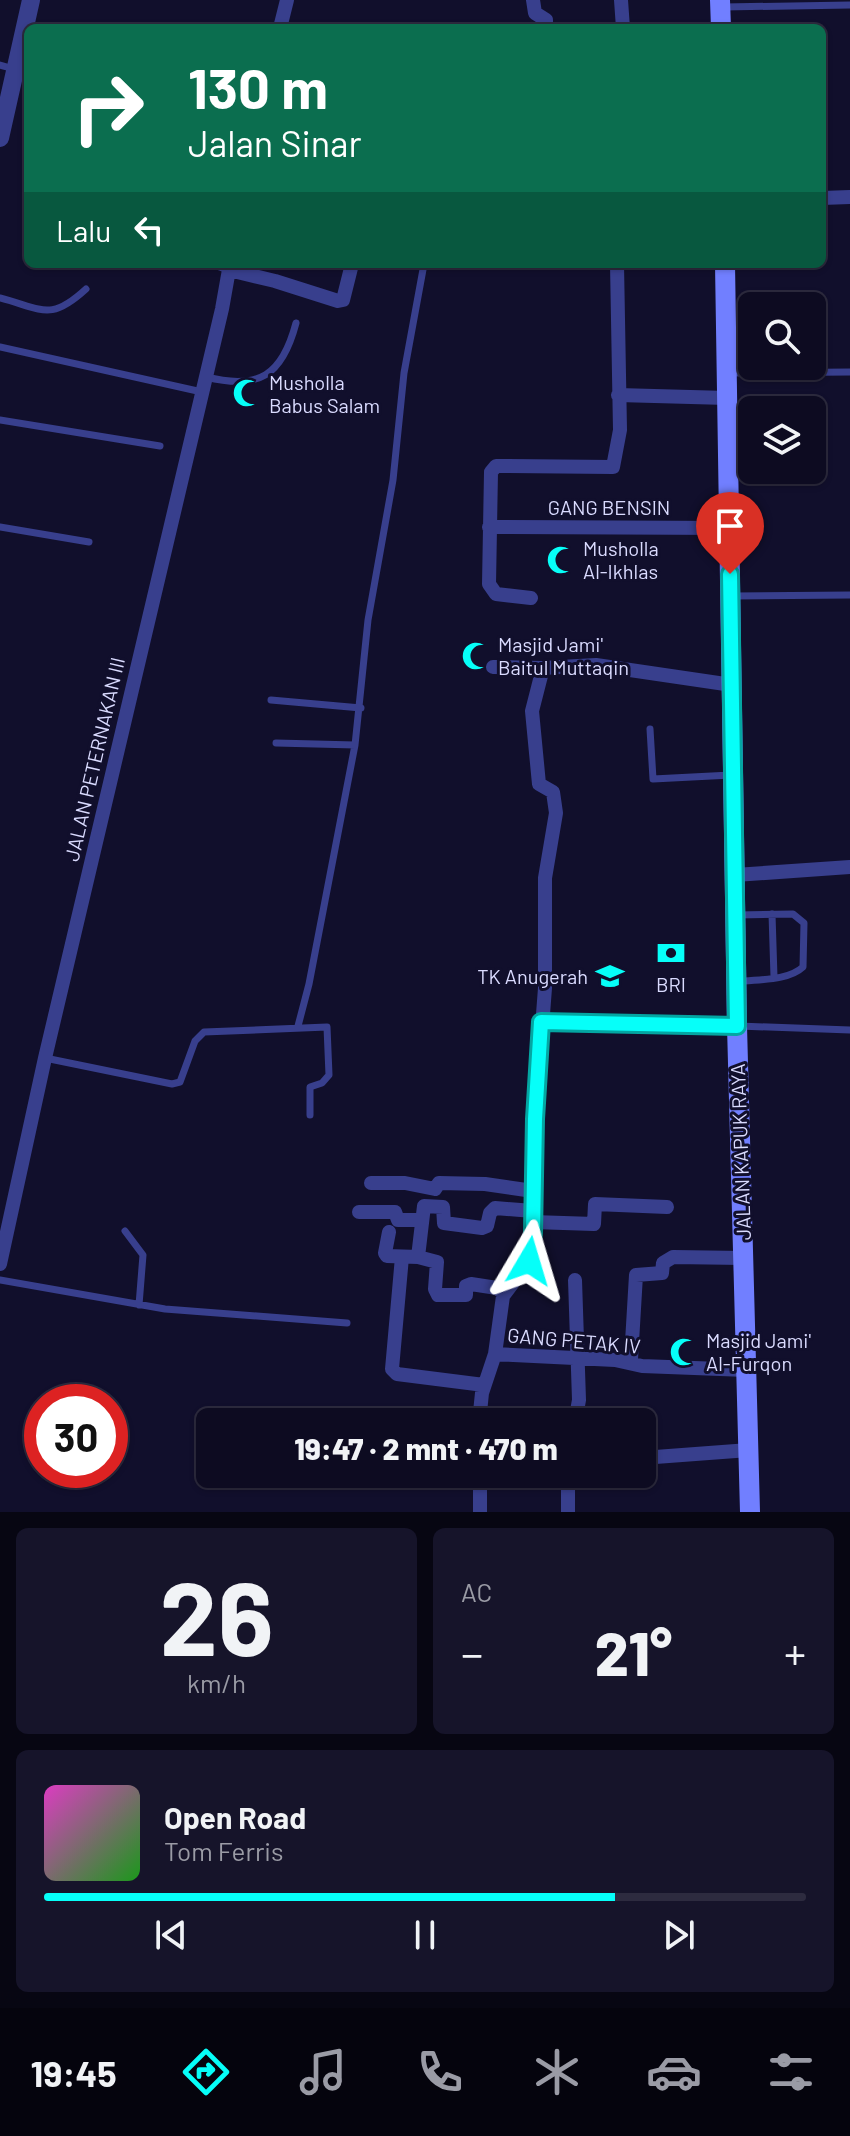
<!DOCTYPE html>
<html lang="id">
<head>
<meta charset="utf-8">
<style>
	:root { --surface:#0d0b21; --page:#16142a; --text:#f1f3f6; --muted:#9a9ba5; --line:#2d2b3f; --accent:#06fff9 }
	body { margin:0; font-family:Barlow,sans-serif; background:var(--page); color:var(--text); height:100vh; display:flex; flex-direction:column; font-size:30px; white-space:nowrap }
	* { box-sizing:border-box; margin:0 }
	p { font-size:26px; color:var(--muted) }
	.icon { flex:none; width:44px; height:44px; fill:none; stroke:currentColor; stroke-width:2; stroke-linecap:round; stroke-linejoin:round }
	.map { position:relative; height:1512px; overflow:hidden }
	.side { display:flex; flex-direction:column; gap:16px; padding:16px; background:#070612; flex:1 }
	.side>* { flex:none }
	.hud { position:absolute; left:24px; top:24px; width:802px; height:244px; border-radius:12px; box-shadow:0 2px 6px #0004,0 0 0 2px var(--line); background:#0b6e4f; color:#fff; overflow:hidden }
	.buttons { position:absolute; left:738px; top:292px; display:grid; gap:16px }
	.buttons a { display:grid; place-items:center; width:88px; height:88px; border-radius:12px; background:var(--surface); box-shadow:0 2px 6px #0004,0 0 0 2px var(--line); font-size:40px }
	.speed { position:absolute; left:24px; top:1384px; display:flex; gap:16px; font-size:40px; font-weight:700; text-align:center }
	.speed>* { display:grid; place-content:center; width:104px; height:104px; border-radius:50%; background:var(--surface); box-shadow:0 2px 6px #0004,0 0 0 2px var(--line); line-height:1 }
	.speed .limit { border:12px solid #d22; background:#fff; color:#111 }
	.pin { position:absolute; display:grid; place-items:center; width:68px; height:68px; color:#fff; margin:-82px -34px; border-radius:50% 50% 50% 0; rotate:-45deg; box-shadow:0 0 8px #0007 }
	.pin .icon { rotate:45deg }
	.me { position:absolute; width:88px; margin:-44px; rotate:7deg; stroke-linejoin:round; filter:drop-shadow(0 0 6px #0008) }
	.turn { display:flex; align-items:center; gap:28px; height:168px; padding:0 32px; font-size:36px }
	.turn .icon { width:104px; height:104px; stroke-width:2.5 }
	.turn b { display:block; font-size:56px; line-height:68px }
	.then { display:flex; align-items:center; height:76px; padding:0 32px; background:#0003; gap:16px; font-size:30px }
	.big { font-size:60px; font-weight:800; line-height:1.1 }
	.side .card { flex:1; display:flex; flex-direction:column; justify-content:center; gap:12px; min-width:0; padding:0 28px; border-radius:12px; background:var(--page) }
	.side .dial { align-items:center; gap:0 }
	.dial b { font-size:104px; line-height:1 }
	.song { display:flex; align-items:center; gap:24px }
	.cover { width:96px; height:96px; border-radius:12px; background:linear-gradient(135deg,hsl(310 70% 55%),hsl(120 70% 35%)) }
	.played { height:8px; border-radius:4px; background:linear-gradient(90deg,var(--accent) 75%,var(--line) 75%) }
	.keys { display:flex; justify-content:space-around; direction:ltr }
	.heat { display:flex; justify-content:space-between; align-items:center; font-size:44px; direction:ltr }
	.side .tiles { flex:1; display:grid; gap:16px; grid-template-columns:1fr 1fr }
	.card:last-child { grid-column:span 2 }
	.trip { position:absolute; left:196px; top:1408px; width:460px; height:80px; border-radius:12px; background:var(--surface); box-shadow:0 2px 6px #0004,0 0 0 2px var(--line); font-weight:800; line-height:80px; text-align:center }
	.menu { display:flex; height:128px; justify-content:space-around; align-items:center; background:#05040d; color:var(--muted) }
	.menu .icon { width:56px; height:56px }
	.menu .selected { color:var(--accent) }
	.menu b { font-size:36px; color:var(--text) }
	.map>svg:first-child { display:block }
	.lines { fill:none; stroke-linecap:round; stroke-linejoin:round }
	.service { stroke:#383f8d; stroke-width:7 }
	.minor { stroke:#383f8d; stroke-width:14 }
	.tertiary { stroke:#383f8d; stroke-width:18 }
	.secondary { stroke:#717fff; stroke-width:20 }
	.route-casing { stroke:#04a6a2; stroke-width:20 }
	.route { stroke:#06fff9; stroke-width:14 }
	.labels { text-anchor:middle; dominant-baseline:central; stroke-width:6; stroke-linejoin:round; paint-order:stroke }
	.poi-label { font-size:20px; fill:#dadbff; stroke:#110f2c; text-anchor:start }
	.street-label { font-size:20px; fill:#dadbff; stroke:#110f2c }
</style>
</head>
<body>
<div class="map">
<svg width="850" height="1512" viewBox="0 0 850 1512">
	<rect width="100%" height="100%" fill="#110f2c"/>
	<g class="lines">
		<path class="service" d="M724 7 850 5
			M0 65 14 69
			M211 264 228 270
			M0 298C43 309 50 322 86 289
			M0 347 202 392
			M729 373 850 372
			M206 377C259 390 282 376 296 323
			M730 410 764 408
			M0 420 160 446
			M0 527 89 542
			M732 596 850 595
			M271 700 361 708
			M650 729 653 779 731 775
			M276 743 355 745
			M772 914 774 977
			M737 982C758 979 788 981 803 967L804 923 793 914 737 915
			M298 1026 309 984 355 745 368 620 393 480 404 373 424 264
			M739 1026 850 1030
			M45 1058 172 1084 180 1082 195 1041 204 1032 327 1027 329 1075 322 1083 310 1087V1115
			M125 1231 143 1255 139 1305
			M0 1280 165 1309 347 1323"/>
		<path class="minor" d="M533 0 535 13 546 20V28
			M621 0 623 28
			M280 28 287 0
			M822 198 850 197
			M229 270 275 281 338 301 343 300 352 264
			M618 395 727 398
			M489 527 729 528
			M531 598 496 594 489 584 491 472 496 466 613 467 620 430 617 264
			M493 667 543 668 596 665 732 685
			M735 875 850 867
			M541 1022 737 1026
			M371 1183H405L435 1189 439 1183 485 1184 533 1191
			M359 1212H395L398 1220H421
			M533 1222 594 1224 595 1204 667 1207
			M389 1232 385 1253 387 1256 418 1257 437 1262 435 1289 438 1295H466V1286L471 1284 497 1288 504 1294
			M402 1257 392 1369 397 1374 484 1385
			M418 1257 424 1206 443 1207 444 1223 482 1228 487 1226 490 1213 495 1208 533 1211
			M0 1264 45 1058 222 309 230 264
			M575 1280 579 1400 575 1422
			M495 1354 615 1360 642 1366 746 1370
			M628 1361 631 1359 636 1275 662 1273 663 1263 673 1257 743 1258
			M423 1415 479 1417
			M479 1422 482 1393 495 1354 503 1296 528 1263 531 1251 535 1119 545 988V878L556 813 553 792 539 784 532 711 543 668
			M642 1458 749 1450
			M480 1474V1512
			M568 1512V1474"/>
		<path class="tertiary" d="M0 138 31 0"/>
		<path class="secondary" d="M720 0 721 28
			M725 264 737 1026 750 1512"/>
	</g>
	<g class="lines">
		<defs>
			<path id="route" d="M529 1261 533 1233 535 1119 541 1022 737 1026 730 574"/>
		</defs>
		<use href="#route" class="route-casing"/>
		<use href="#route" class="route"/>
	</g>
	<defs>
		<symbol id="mosque-bare" viewBox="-9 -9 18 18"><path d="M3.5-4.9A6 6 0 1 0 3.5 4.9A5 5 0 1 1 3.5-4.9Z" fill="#06fff9" stroke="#110f2c" stroke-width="2.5" paint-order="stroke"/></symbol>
		<symbol id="bank-bare" viewBox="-9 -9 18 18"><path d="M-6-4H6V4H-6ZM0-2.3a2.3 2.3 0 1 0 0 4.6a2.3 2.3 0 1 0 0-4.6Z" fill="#06fff9" stroke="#110f2c" stroke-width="2.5" paint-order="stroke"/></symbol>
		<symbol id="school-bare" viewBox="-9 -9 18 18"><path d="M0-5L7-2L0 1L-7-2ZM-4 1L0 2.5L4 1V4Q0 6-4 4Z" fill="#06fff9" stroke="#110f2c" stroke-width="2.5" paint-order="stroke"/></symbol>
	</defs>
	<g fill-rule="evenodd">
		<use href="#mosque-bare" x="227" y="373" width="40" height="40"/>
		<use href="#mosque-bare" x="541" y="540" width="40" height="40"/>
		<use href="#mosque-bare" x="456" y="636" width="40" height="40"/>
		<use href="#bank-bare" x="651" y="933" width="40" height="40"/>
		<use href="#school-bare" x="590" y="956" width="40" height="40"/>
		<use href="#mosque-bare" x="664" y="1332" width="40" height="40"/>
	</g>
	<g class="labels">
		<g class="poi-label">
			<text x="269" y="382">Musholla<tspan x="269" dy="23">Babus Salam</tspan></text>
			<text x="583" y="548">Musholla<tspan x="583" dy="23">Al-Ikhlas</tspan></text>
			<text x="498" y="644">Masjid Jami'<tspan x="498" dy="23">Baitul Muttaqin</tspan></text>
			<text x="588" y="976" text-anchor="end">TK Anugerah</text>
			<text x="671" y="984" text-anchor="middle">BRI</text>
			<text x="706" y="1340">Masjid Jami'<tspan x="706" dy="23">Al-Furqon</tspan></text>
		</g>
		<g class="street-label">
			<text x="609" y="507">GANG BENSIN</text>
			<text transform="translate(94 759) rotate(-77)">JALAN PETERNAKAN III</text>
			<text transform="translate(740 1152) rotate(-92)">JALAN KAPUK RAYA</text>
			<text transform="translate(574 1340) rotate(5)">GANG PETAK IV</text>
		</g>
	</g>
</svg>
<div class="buttons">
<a><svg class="icon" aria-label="search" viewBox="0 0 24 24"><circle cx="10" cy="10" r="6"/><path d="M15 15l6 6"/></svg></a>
<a><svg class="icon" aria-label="layers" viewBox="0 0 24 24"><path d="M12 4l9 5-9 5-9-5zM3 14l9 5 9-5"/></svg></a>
</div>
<div class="speed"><div class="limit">30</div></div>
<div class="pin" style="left:730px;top:574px;background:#d93025"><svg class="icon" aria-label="arrive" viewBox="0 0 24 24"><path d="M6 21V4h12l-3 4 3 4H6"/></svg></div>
<svg class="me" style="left:529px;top:1261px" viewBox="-20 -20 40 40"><path d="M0-17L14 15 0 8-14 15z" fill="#06fff9" stroke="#fff" stroke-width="4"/></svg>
<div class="trip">19:47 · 2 mnt · 470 m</div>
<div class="hud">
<div class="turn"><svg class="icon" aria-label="right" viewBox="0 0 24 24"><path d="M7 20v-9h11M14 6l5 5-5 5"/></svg><div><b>130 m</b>Jalan Sinar</div></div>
<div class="then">Lalu<svg class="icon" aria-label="left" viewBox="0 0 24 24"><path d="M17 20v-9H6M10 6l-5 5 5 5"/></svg></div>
</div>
</div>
<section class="side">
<div class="tiles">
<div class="card dial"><b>26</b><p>km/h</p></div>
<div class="card"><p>AC</p>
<div class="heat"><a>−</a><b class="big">21°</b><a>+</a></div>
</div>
<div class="card">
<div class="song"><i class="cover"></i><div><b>Open Road</b><p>Tom Ferris</p></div></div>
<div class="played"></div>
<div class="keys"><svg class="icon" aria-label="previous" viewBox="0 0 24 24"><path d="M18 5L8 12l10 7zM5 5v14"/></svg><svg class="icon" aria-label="pause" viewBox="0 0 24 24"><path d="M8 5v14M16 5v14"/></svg><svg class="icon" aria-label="next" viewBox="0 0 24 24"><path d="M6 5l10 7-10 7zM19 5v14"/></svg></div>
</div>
</div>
</section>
<nav class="menu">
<b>19:45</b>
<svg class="icon selected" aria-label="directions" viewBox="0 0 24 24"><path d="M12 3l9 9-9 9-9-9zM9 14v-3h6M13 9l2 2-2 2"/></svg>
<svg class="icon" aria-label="music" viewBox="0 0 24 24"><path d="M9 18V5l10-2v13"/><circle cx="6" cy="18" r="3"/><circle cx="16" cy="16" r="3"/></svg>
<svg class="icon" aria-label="phone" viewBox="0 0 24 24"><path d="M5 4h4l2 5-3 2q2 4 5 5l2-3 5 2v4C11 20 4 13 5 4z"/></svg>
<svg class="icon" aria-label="climate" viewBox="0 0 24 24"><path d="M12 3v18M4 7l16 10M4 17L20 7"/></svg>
<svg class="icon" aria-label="car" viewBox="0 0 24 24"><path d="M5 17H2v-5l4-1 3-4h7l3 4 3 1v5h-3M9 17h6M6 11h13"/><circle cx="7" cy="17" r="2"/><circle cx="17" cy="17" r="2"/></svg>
<svg class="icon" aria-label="filters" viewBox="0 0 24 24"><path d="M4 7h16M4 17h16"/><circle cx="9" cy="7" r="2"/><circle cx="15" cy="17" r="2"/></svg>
</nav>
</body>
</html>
